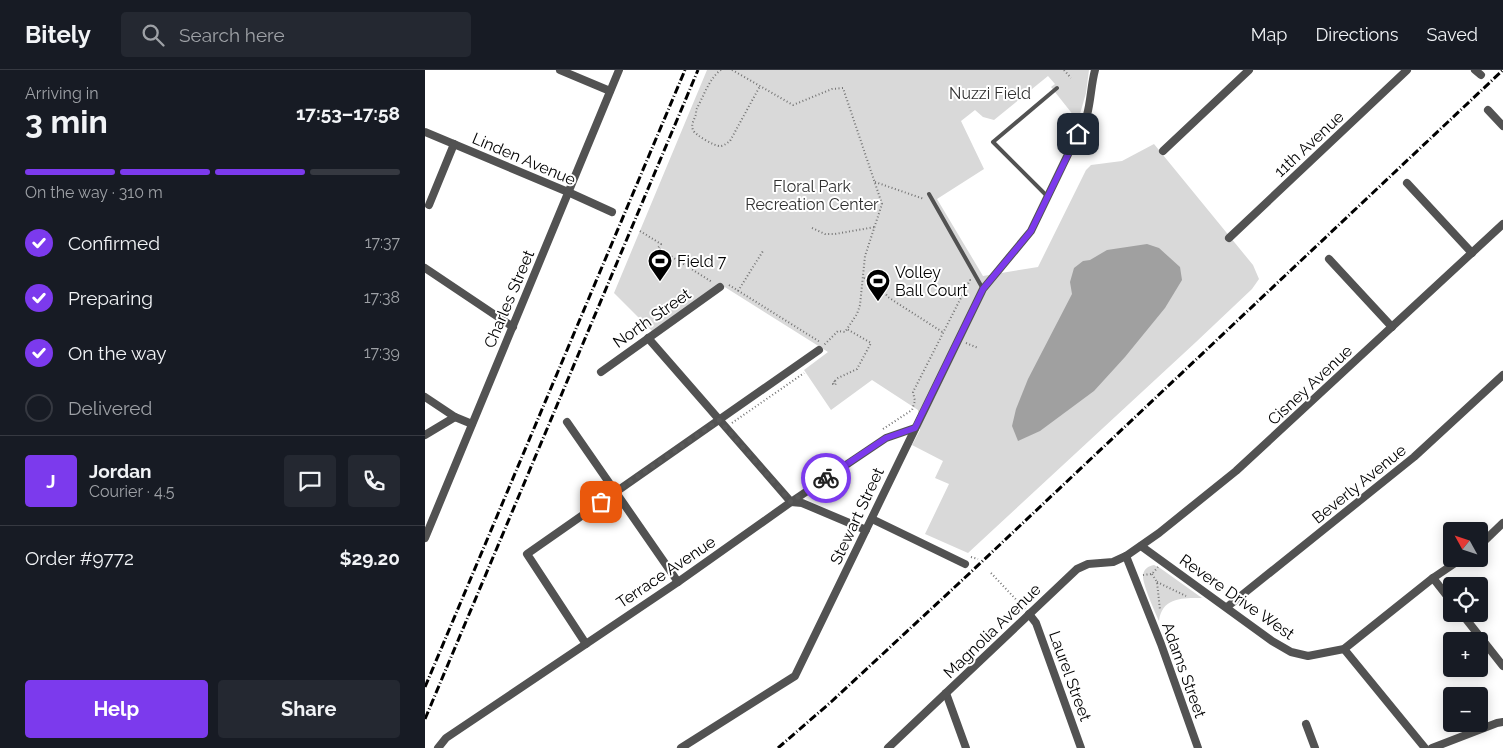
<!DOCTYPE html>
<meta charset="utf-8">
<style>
body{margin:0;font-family:Raleway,sans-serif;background:#242831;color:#f1f3f6;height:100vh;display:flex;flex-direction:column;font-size:19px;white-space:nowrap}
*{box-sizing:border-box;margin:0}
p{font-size:16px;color:#9ea1a6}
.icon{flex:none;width:28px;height:28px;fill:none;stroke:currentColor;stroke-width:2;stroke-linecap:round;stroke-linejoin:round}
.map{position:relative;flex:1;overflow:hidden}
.drawer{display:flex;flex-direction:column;background:#171b24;width:425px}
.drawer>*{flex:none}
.needle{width:32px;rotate:310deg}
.fabs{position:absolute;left:1018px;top:452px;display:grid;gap:10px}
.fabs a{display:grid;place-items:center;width:45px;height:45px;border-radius:5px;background:#171b24;box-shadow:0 2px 12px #0003;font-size:25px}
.pin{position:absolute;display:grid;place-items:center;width:42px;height:42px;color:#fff;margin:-21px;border-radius:10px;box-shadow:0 2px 8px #0006}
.courier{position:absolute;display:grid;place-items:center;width:50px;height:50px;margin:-25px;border:4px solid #7c3aed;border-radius:50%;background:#fff;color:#222;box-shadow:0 1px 6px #0007}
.overview em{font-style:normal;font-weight:700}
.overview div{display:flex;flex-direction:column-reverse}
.overview{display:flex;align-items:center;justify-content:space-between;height:85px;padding:0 25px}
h1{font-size:32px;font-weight:700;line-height:38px}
.bar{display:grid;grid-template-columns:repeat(4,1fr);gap:8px 5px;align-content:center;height:60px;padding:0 25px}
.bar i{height:6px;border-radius:4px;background:#363941}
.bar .selected{background:#7c3aed}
.bar p{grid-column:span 4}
.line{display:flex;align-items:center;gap:12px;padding:0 25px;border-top:1px solid #363941}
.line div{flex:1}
.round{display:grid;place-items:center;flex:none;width:52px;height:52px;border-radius:5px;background:#242831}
ol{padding:0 25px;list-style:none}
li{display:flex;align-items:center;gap:15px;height:55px}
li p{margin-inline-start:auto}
li .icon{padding:5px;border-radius:50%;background:#7c3aed;color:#fff;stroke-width:4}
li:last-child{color:#9ea1a6}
li i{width:28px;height:28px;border:2px solid #363941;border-radius:50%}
.primary-button{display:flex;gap:10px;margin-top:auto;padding:10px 25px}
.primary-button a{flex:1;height:58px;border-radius:5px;background:#7c3aed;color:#fff;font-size:20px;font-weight:700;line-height:58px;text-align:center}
.primary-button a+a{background:#242831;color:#f1f3f6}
header{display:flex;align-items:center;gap:30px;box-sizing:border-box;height:70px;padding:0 25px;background:#171b24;border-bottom:1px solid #363941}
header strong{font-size:24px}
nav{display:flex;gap:28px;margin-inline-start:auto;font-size:18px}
.search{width:350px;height:45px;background:#242831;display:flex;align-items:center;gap:12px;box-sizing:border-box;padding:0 18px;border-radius:5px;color:#9ea1a6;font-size:19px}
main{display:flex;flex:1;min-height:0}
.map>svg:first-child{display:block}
</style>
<header>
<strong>Bitely</strong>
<div class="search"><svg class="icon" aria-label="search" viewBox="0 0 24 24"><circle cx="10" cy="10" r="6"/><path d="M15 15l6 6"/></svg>Search here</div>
<nav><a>Map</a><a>Directions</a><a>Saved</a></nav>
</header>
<main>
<section class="drawer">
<div class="overview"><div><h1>3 min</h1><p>Arriving in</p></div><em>17:53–17:58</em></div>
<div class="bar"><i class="selected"></i><i class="selected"></i><i class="selected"></i><i></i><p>On the way · 310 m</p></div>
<ol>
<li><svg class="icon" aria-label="check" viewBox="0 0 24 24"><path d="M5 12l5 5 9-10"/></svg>Confirmed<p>17:37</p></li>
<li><svg class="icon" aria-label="check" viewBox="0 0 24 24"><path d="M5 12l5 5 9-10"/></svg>Preparing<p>17:38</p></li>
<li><svg class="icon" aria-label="check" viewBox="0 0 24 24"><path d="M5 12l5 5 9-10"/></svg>On the way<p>17:39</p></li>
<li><i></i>Delivered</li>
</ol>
<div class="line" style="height:90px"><b class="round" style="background:#7c3aed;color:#fff">J</b><div><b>Jordan</b><p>Courier · 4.5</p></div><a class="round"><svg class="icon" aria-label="chat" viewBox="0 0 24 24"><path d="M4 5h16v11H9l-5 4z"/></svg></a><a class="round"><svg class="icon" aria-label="phone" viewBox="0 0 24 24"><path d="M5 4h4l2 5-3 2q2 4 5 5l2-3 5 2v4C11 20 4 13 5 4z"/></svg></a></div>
<div class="line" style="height:65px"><div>Order #9772</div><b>$29.20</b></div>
<div class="primary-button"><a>Help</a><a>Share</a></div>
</section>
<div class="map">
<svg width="1078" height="678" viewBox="0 0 1078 678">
<rect width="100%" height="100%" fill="#fff"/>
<g fill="#d9d9d9">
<polygon points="282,0 664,0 661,23 653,51 626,17 630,14 623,6 569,50 558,47 550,40 536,51 559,99 512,129 558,206 613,197 661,100 666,95 697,91 729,74 828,195 834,209 827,219 771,272 543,483 500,464 524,414 510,408 518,391 487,375 495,360 493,340 447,310 406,340 379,300 403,282 295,214 227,261 189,223"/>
<path d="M729,495l6,3 42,30c-19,0 -40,-1 -43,23 -4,-9 -17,-38 -16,-46 1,-6 5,-9 11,-10z"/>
</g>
<polygon fill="#a0a0a0" points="722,174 734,178 755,197 757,210 740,238 700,287 669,321 615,361 593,371 587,356 591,339 603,309 647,224 645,212 649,198 658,191 665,190 682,180"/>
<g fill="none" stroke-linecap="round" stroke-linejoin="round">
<g stroke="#747474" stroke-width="2" stroke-dasharray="1 2.5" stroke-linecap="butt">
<path d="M296,0c-12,8 -18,28 -25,40 1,8 -6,12 -3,20 2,5 21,16 27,16 4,0 7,-3 10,-5l30,-55"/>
<polyline points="307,0 368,35 407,19 418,18 457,134 440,186 435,235 432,244 420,262 413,261 399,275"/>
<polyline points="639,0 646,8"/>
<polyline points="450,112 499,129"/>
<polyline points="387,158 400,164 410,164 450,157"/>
<polyline points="215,161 236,174 233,178 287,212"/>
<polyline points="439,208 457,219 463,227 472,233 519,263"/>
<polyline points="304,215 395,272"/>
<polyline points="313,221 338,181"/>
<polyline points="541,273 553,278"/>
<polygon points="409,311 411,313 410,315 408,314"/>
<polyline points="410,311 413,308 432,299 446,273 422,259"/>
<polyline points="307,353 379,303"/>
<polyline points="458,359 487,340 490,331 488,322 545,210 544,209"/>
<polyline points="546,487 553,489"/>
<polyline points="566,503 600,539"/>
<polyline points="727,504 732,512 735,540"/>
<polyline points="718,505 727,504 733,497"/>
<polyline points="732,512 761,526"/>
</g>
<g stroke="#525252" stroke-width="4">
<polyline points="504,124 558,219"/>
<polyline points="623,127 568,72 632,18"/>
</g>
<g stroke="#525252" stroke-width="8">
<polyline points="135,0 185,21"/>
<polyline points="1050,0 1056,5"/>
<polyline points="1063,40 1078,56"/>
<polyline points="0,62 143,122 187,142"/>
<polyline points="738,81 824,0"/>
<polyline points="982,113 1047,183"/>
<polyline points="4,135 29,74"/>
<polyline points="804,168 982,0"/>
<polyline points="904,189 967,257"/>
<polyline points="0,198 88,257"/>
<polyline points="223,268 366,432 377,433 441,460"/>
<polyline points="176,302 295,217"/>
<polyline points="0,327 30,347"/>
<polyline points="142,352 253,512"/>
<polyline points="0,365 30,347 47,354"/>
<polyline points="447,449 540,494"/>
<polyline points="0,468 194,0"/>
<polyline points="716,476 847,571 866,582 883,586 919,579 1008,508 1036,489"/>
<polyline points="1054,476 1078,453"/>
<polyline points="701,486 736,574 773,678"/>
<polyline points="1008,508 1026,531"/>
<polyline points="802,537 989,387 1078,305"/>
<polyline points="604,544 611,553 656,678"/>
<polyline points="1037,544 1078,596"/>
<polyline points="161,574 102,484 394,280"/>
<polyline points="919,579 1000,678"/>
<polyline points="521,623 541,678"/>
<polyline points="881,654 890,678"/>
<polyline points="13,678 21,668 253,512 366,432 461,368 490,358"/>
<path d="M256,678l114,-72 188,-387 48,-58 56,-116c4,-15 4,-30 8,-45"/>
<polyline points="463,678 652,499 663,494 688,492 701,486 734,463 811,401 1078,154"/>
<polyline points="1007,678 1072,653 1078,652"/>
</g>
<g stroke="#000" stroke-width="3" stroke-dasharray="8 2.5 1 2.5" stroke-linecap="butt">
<polyline points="0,617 260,0"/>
<polyline points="0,649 273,0"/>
<polyline points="353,678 406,632 547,501 1078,0"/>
</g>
</g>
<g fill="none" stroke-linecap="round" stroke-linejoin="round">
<polyline stroke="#595959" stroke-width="5" stroke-dasharray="0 9" points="176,432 294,350 366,432 401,408"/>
<polyline stroke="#7c3aed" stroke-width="6" points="401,408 461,368 490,358 558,219 606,161 653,64"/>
</g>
<defs>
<symbol id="stadium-pin" viewBox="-11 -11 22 30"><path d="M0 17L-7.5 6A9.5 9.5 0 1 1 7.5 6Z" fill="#000" stroke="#fff"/><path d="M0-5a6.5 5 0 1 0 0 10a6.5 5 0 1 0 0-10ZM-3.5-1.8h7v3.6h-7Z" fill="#fff"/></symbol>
</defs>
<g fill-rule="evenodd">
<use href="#stadium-pin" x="221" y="177" width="28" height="38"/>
<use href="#stadium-pin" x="439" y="197" width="28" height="38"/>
</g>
<g text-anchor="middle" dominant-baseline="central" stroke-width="4" stroke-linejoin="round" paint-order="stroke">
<g font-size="16" fill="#303030" stroke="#fff">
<text x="565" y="23">Nuzzi Field</text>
<text x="387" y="116">Floral Park<tspan x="387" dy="18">Recreation Center</tspan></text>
</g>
<g font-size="16" fill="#000" stroke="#fff">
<text transform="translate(884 74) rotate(-43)">11th Avenue</text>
<text transform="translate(99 89) rotate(23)">Linden Avenue</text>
<text transform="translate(84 229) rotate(-67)">Charles Street</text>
<text transform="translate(227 248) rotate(-35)">North Street</text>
<text transform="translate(885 315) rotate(-43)">Cisney Avenue</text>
<text transform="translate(934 414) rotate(-39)">Beverly Avenue</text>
<text transform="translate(432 446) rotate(-65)">Stewart Street</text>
<text transform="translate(241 502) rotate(-34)">Terrace Avenue</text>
<text transform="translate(812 527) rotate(35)">Revere Drive West</text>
<text transform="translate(567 561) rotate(-44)">Magnolia Avenue</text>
<text transform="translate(759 600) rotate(70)">Adams Street</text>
<text transform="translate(645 606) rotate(70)">Laurel Street</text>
</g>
<g font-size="16" fill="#000" stroke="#fff" text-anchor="start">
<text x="252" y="191">Field 7</text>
<text x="470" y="202">Volley<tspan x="470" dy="18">Ball Court</tspan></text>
</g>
</g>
</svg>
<div class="fabs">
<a><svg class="needle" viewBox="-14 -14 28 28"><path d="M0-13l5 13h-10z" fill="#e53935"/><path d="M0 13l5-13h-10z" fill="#9ea1a6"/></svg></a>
<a><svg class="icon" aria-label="locate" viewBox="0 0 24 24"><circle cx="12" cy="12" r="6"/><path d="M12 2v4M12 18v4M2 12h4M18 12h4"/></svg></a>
<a>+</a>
<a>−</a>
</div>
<div class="pin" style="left:176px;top:432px;background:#ea580c"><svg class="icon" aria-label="bag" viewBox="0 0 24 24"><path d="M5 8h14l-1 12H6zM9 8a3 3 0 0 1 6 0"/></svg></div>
<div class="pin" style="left:653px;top:64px;background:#1f2937"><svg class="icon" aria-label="home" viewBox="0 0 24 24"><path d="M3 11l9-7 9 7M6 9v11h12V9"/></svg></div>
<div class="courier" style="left:401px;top:408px"><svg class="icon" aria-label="bike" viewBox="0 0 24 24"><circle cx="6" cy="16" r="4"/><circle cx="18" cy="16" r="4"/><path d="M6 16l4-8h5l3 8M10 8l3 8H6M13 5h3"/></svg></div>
</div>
</main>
